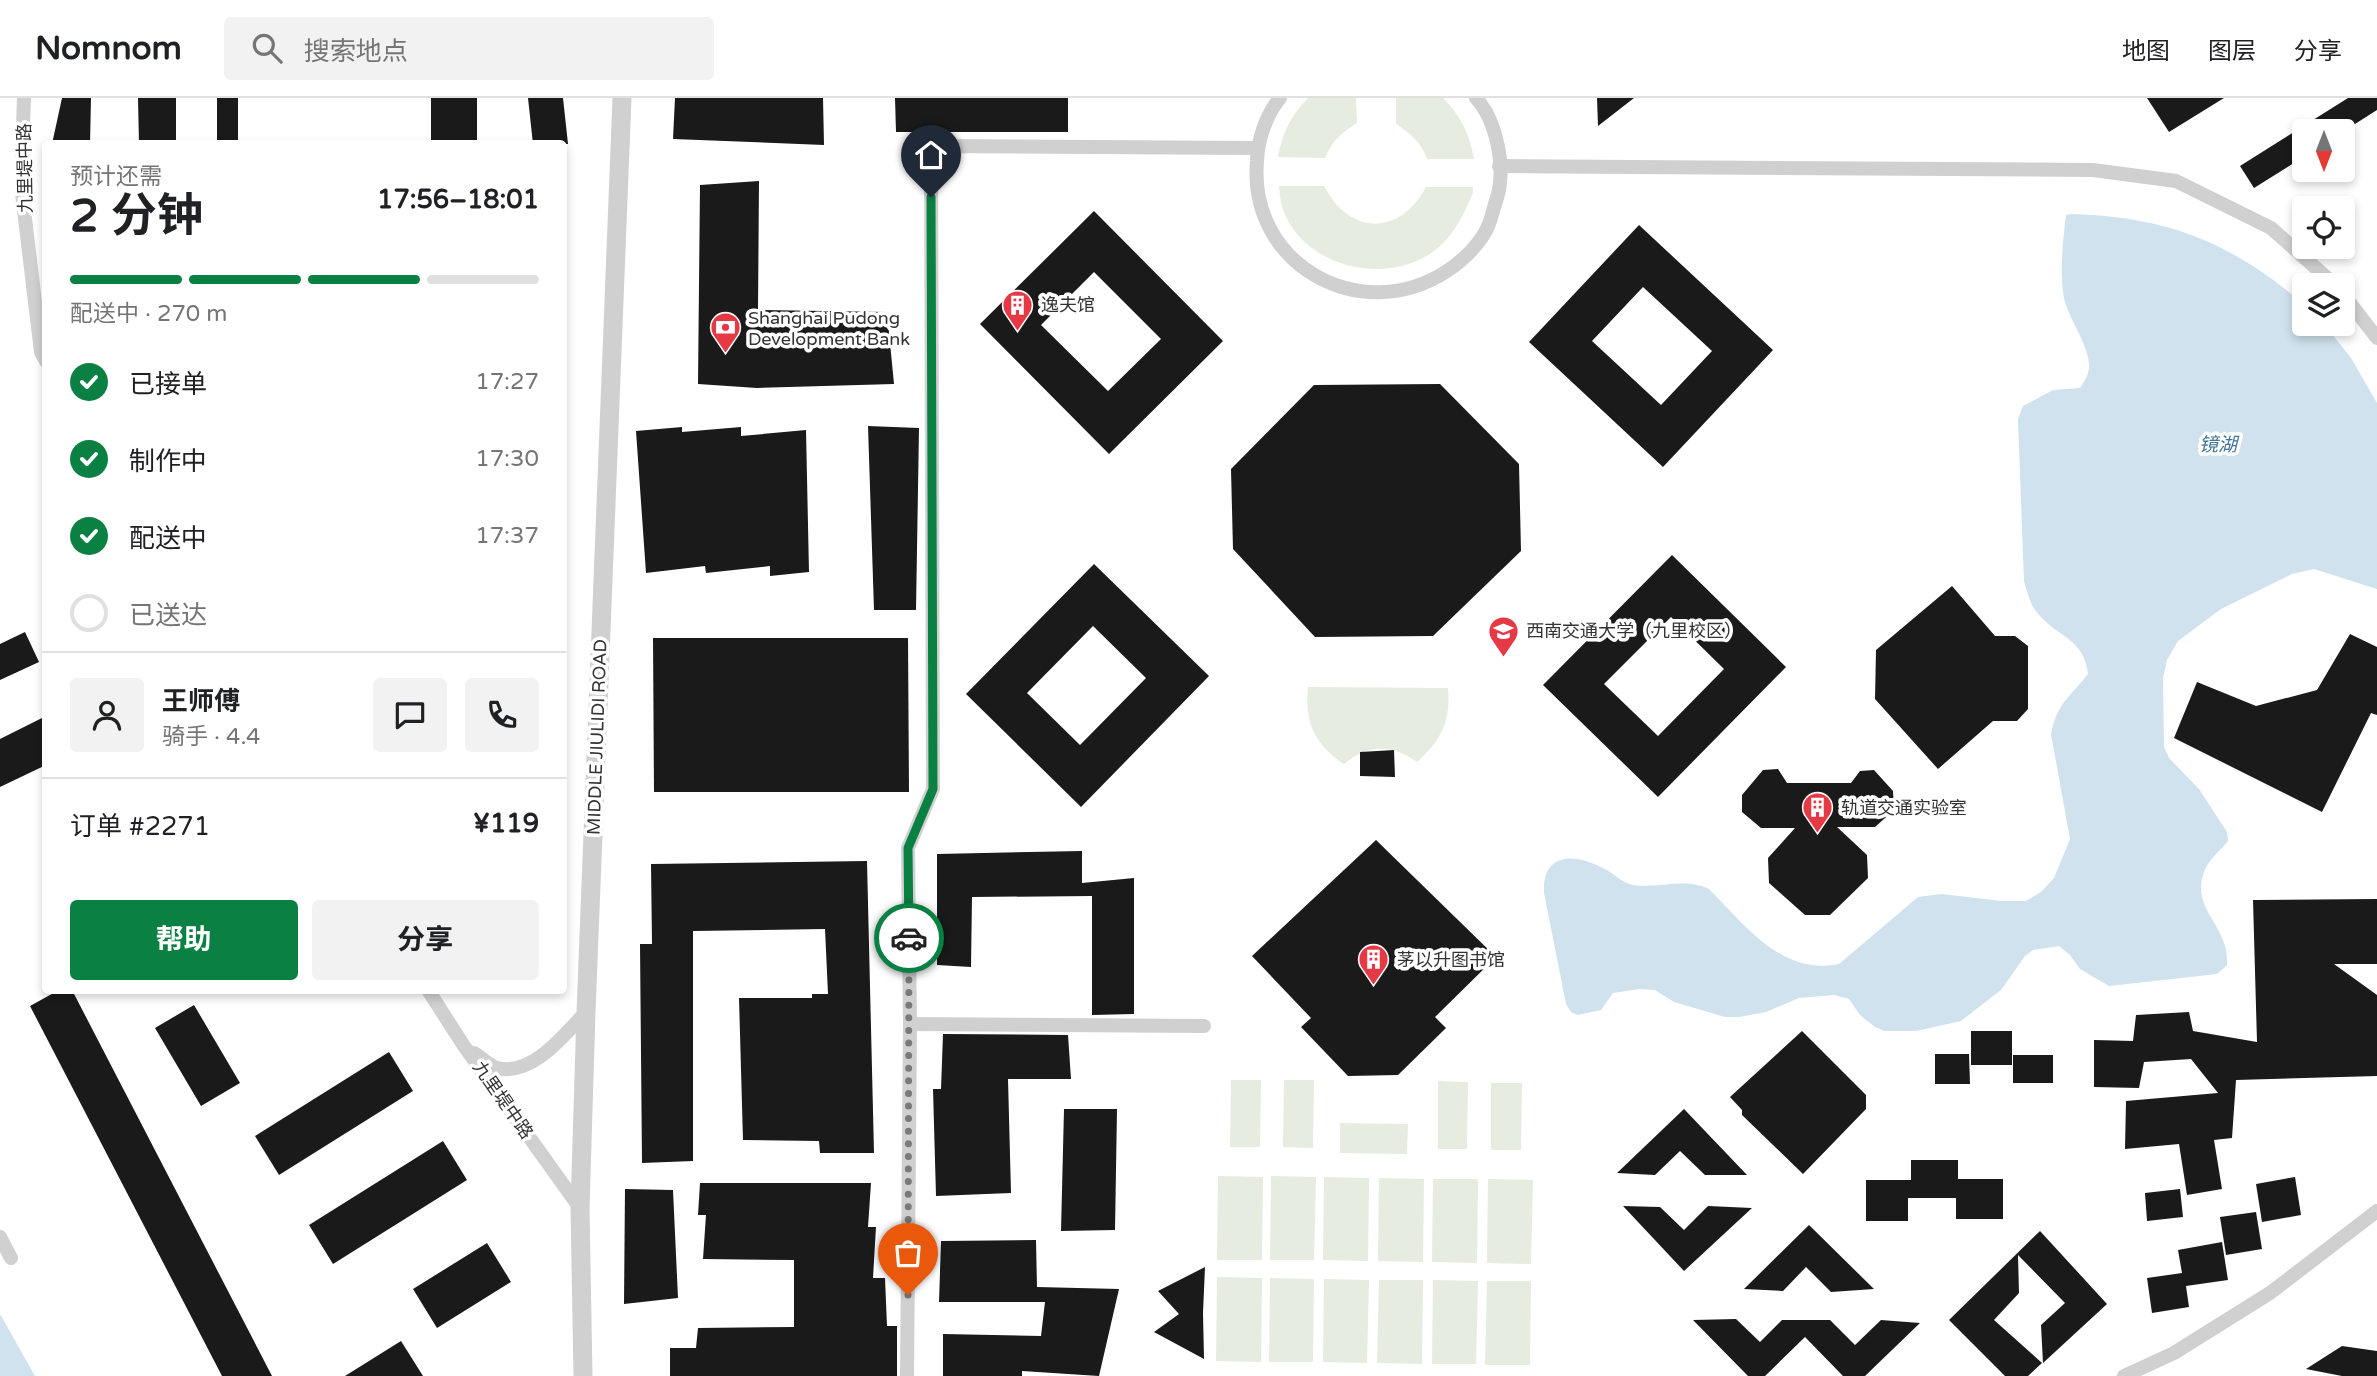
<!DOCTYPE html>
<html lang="zh">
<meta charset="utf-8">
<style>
body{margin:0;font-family:"Varela Round","Noto Sans SC",sans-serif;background:#f2f2f2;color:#202124;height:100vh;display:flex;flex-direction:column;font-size:26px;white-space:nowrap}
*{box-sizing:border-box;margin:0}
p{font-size:23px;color:#757577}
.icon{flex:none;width:38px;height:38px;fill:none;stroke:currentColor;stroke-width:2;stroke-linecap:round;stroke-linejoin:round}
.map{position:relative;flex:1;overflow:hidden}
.details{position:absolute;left:42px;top:42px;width:525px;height:854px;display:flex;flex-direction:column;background:#fff;border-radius:7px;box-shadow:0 4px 10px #0003}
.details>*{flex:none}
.needle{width:46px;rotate:180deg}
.controls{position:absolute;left:2292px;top:21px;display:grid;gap:14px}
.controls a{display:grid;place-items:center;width:63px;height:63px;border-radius:7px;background:#fff;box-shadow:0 4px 10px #0003;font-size:35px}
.pin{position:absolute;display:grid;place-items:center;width:60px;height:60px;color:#fff;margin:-72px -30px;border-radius:50% 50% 50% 0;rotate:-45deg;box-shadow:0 0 7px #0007}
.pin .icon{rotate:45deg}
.courier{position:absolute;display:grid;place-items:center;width:70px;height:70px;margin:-35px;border:5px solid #0b8043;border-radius:50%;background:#fff;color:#222;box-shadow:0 2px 9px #0007}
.head em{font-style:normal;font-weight:700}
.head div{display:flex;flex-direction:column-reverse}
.head{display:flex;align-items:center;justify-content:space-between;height:119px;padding:0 28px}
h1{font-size:46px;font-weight:700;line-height:52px}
.bar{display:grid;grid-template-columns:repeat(4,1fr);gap:10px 7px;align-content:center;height:84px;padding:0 28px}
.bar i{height:9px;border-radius:5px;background:#e0e0e0}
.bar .current{background:#0b8043}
.bar p{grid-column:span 4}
.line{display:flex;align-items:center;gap:18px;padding:0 28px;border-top:2px solid #e0e0e0}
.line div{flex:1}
.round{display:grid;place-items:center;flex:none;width:74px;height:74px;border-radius:7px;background:#f2f2f2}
ol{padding:0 28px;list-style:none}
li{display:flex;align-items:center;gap:21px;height:77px}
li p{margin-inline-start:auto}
li .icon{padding:7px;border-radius:50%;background:#0b8043;color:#fff;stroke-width:4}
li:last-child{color:#757577}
li i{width:38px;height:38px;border:4px solid #e0e0e0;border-radius:50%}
.button{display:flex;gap:14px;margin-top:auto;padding:14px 28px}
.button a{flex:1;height:80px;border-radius:7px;background:#0b8043;color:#fff;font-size:28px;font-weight:700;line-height:80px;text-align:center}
.button a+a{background:#f2f2f2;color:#202124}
header{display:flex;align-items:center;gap:42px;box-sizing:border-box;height:98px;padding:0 35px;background:#fff;border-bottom:2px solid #e0e0e0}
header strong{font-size:33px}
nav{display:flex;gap:38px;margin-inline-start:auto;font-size:24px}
.search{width:490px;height:63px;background:#f2f2f2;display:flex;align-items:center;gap:18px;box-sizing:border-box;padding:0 24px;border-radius:7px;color:#757577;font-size:26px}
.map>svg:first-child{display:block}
</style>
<header>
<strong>Nomnom</strong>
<div class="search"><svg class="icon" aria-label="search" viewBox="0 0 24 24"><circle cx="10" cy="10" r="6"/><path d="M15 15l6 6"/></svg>搜索地点</div>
<nav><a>地图</a><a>图层</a><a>分享</a></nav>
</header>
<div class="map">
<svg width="2377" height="1278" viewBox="0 0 2377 1278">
<rect width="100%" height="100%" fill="#fff"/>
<g fill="#e6ecdf">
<path d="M1308,0h48l1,25c-16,10 -25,18 -32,35l-47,-1c4,-23 13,-42 30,-59z"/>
<path d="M1396,0h47c18,18 27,37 31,61h-47c-6,-17 -16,-25 -31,-35z"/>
<path d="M1279,88h45c26,50 76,50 102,1h47v6c-9,20 -17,39 -34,54 -47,41 -136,23 -157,-40 -2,-6 -2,-14 -3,-21z"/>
<path d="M1308,589l140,1c3,34 -7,52 -31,74 -25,-18 -49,-18 -73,2 -29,-19 -40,-42 -36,-77z"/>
<polygon points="1231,982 1261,982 1260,1049 1230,1049"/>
<polygon points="1284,982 1314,982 1313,1050 1283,1049"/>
<polygon points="1438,983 1468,984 1467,1051 1438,1051"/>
<polygon points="1491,985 1522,985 1521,1052 1491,1052"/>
<polygon points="1340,1025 1408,1026 1407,1056 1340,1055"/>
<polygon points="1218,1078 1263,1079 1262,1162 1217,1162"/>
<polygon points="1271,1078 1316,1079 1314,1162 1270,1162"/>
<polygon points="1324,1079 1369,1080 1368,1163 1323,1162"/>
<polygon points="1379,1080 1424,1081 1423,1164 1378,1163"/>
<polygon points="1433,1081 1478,1081 1477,1165 1432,1164"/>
<polygon points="1488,1081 1533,1082 1531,1166 1487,1165"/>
<polygon points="1217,1179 1262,1180 1261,1264 1216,1263"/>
<polygon points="1270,1180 1314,1181 1313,1264 1269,1264"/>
<polygon points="1324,1181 1369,1182 1367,1265 1323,1264"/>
<polygon points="1379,1182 1423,1182 1422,1266 1377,1265"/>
<polygon points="1433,1182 1478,1183 1476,1266 1432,1266"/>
<polygon points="1487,1183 1531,1183 1530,1267 1485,1267"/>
</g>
<g fill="#cfe2ee">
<path d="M2071,116c98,3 159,28 234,91v19h19l27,34 26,45v186l-63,-20 -22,5 -71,35 -43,32 -11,19 -4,18 1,69 5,11 30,31 28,43 1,9c-8,10 -20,19 -24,31 -14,38 26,54 23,93l-10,9 -108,12 -29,-17 -10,-14 -11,-9 -26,4 -8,6 -24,34 -40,31 -45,10h-31l-10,-4 -15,-12 -11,-16 -15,-4 -35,3 -33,14 -27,5h-14l-51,-15 -19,-12 -15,-1 -27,4 -12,17 -23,5 -7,-3 -5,-8 -22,-111c-2,-42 32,-40 61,-24 9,5 18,14 28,16 26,4 51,-8 76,4 36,36 73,87 130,75l79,-67 23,-3 61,7h24l15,-9 13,-14 16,-39 -19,-105c6,-31 19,-37 37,-60 -4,-35 -28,-36 -48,-58 -10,-10 -12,-22 -16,-35l-6,-162 5,-13 30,-16 27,-2c3,-5 7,-10 8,-15 7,-23 -23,-56 -25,-81 -3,-25 0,-52 3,-77z"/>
<polygon points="0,1216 35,1278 0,1278"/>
</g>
<g fill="#1a1a1a" fill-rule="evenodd">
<polygon points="62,0 91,0 90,46 52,46"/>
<polygon points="138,0 176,0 176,46 139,46"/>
<rect x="217" y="0" width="21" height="46"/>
<rect x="431" y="0" width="46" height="46"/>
<polygon points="528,0 563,0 568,46 533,46"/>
<polygon points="675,0 823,0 824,47 673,41"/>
<polygon points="895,0 1068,0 1068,34 896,34"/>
<polygon points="1597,0 1634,0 1598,28"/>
<polygon points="2147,0 2224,0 2169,34"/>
<polygon points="2348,0 2377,0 2377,12 2344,33 2305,33 2305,58 2254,90 2240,68"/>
<polygon points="759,83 758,212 887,214 894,286 757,290 698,286 700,87"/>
<path d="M1094,113l129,130 -114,113 -129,-130zM1094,174l67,67 -53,52 -67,-66z"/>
<path d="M1639,127l134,125 -110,117 -134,-125zM1643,189l69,64 -51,54 -69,-64z"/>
<polygon points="1440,286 1519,366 1521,453 1433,538 1315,539 1233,451 1231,371 1314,287"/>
<polygon points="868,328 919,330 916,512 874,512"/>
<polygon points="682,329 682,334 741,329 741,338 806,332 809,474 770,478 770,468 706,475 705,468 646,475 636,333"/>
<path d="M1672,457l114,112 -128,130 -115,-112zM1671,519l53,52 -66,67 -54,-52z"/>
<path d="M1094,466l115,112 -128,131 -115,-113zM1093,528l53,52 -66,67 -53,-52z"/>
<polygon points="1952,488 1995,538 2015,538 2028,548 2028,611 2017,623 1993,623 1938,671 1875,601 1876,552"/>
<polygon points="25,534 39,564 0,582 0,546"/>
<polygon points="2350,536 2377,549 2377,617 2371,615 2322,714 2174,640 2197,584 2256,608 2317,592"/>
<polygon points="653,540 908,540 909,694 654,694"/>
<polygon points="46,618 46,667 0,689 0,641"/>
<polygon points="1394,652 1395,679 1360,678 1360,654"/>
<polygon points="1778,671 1787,685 1851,685 1860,673 1874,672 1893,693 1894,712 1875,729 1837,729 1867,757 1868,780 1830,817 1805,817 1769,785 1768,760 1795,730 1761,730 1742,714 1742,697 1763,672"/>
<polygon points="1376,742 1496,859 1435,919 1446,930 1398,977 1348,978 1301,929 1311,920 1252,858"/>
<polygon points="1082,753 1082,785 1134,780 1134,916 1092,917 1092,798 972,799 971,869 937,867 937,756"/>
<polygon points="867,763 874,1055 820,1055 819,1043 743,1042 739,900 812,900 812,896 828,896 825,831 693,833 693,1063 642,1065 640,846 652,846 651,766"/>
<polygon points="2377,801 2377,866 2334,866 2377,897 2377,978 2236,982 2232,1040 2214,1042 2222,1091 2187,1097 2179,1046 2125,1051 2126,1003 2218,995 2191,961 2144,964 2139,990 2094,989 2094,942 2133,943 2136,917 2189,914 2193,933 2257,944 2253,802"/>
<polygon points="59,892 72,892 272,1278 222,1278 30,908"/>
<polygon points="194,907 240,985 201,1008 155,930"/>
<polygon points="1802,933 1866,997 1866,1011 1803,1076 1742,1017 1742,1012 1730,999"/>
<rect x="1971" y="933" width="41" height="34"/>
<polygon points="943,936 1068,937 1071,981 1008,981 1011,1095 936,1098 933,991 941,991"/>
<polygon points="389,954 413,993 279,1077 255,1038"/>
<polygon points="1935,956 1969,956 1970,986 1935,986"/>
<rect x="2013" y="957" width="40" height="28"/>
<polygon points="1064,1011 1117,1011 1115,1132 1061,1133"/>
<polygon points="1684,1011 1747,1077 1705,1077 1680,1053 1655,1077 1617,1075"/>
<polygon points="443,1043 467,1082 333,1166 309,1127"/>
<polygon points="1911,1062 1958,1062 1958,1081 2003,1081 2003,1121 1956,1121 1956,1100 1908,1100 1908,1123 1866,1123 1866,1082 1911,1082"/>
<polygon points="2295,1079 2301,1117 2262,1124 2256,1086"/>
<polygon points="700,1085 871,1085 868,1129 876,1129 873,1180 885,1180 887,1228 897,1228 897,1278 670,1278 670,1250 696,1250 698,1230 794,1229 794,1162 703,1161 706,1117 698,1117"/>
<polygon points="625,1091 673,1092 678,1200 624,1206"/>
<polygon points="2180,1091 2183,1119 2147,1123 2145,1095"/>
<polygon points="1623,1108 1660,1109 1684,1132 1708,1108 1752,1110 1684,1173"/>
<polygon points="2256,1114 2262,1151 2226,1157 2220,1119"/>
<polygon points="1809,1127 1874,1191 1831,1194 1806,1169 1783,1193 1744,1191"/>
<polygon points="2040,1133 2107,1206 2043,1265 2041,1227 2065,1205 2018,1157 2019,1195 1994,1222 2042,1265 2028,1278 2005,1278 1949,1222"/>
<polygon points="1036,1142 1037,1189 1119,1191 1099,1278 1022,1273 1022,1278 943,1278 943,1236 1041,1238 1045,1204 939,1204 941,1143"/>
<polygon points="2222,1144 2228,1182 2186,1188 2189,1209 2152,1215 2147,1180 2182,1175 2178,1152"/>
<polygon points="487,1145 511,1184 437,1230 413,1191"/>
<polygon points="1205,1169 1203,1215 1204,1261 1154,1234 1179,1216 1158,1193"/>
<polygon points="1736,1221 1760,1244 1782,1222 1830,1222 1855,1247 1881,1222 1920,1225 1865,1278 1843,1278 1805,1239 1765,1278 1748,1278 1693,1222"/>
<polygon points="401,1243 423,1278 345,1278"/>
<polygon points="2342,1248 2377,1253 2377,1278 2342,1278 2306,1271"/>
</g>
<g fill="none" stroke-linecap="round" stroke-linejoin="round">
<g stroke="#d0d0d0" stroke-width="14">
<polyline points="24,0 21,87 41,254 46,263"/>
<path d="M1280,0c-14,17 -22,41 -23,63 -9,105 105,166 190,110 17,-11 35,-29 42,-47 3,-8 5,-18 8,-26 9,-30 0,-77 -21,-100"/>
<polyline points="1499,68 2093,72 2176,83 2271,130 2335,187"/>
<polyline points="2343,196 2377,240"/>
<polyline points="428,892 464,948 580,1110"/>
<polyline points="910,926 1204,928"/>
<path d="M474,955c7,4 16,13 23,15 35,9 68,-34 89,-56"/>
<polyline points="0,1139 11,1160"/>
<polyline points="907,1278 910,926 908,750 933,691 931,48 1258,50"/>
<polyline points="2124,1278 2174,1255 2270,1195 2377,1113"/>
</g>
<polyline stroke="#d0d0d0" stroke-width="19" points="583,1278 580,1110 586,914 622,0"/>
</g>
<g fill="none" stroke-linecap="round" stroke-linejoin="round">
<polyline stroke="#7a7a7a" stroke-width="7" stroke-dasharray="0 12.6" points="908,1197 909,840"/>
<polyline stroke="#0b8043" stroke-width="9" points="909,840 908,750 933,691 931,99"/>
</g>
<defs>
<symbol id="building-pin" viewBox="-11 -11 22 30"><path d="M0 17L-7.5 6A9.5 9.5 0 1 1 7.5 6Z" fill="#e63946" stroke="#fff"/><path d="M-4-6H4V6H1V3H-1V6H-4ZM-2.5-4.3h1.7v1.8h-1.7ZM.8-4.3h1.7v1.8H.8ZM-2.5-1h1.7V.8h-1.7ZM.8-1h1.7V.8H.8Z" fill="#fff"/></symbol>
<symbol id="bank-pin" viewBox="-11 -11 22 30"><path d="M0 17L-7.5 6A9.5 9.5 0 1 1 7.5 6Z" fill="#e63946" stroke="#fff"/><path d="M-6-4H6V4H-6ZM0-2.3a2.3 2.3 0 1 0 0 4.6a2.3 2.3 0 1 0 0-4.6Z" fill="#fff"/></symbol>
<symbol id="university-pin" viewBox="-11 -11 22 30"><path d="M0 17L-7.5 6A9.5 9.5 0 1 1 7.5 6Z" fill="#e63946" stroke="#fff"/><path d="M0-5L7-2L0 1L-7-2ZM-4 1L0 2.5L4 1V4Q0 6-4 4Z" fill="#fff"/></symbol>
</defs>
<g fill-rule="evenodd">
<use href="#building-pin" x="1000" y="190" width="35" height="47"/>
<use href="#bank-pin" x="708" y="212" width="35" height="47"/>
<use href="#university-pin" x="1486" y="516" width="35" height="47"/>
<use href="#building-pin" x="1800" y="692" width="35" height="47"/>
<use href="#building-pin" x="1356" y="844" width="35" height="47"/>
</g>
<g text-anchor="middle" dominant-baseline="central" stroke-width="7" stroke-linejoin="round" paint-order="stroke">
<g font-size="18" fill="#333" stroke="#fff">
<text transform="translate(25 70) rotate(-91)">九里堤中路</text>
<text transform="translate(597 639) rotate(-88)">MIDDLE JIULIDI ROAD</text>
<text transform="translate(503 1002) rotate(55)">九里堤中路</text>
</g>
<g font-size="18" fill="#333" stroke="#fff" text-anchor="start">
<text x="1041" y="207">逸夫馆</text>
<text x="748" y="220">Shanghai Pudong<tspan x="748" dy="21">Development Bank</tspan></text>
<text x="1526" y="533">西南交通大学（九里校区）</text>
<text x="1841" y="710">轨道交通实验室</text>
<text x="1397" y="862">茅以升图书馆</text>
</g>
<g font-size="19" font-style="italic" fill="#3f7597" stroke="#fff">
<text x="2218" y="347">镜湖</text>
</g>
</g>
</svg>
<div class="controls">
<a><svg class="needle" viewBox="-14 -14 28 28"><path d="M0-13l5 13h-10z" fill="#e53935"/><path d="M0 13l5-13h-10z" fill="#757577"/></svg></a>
<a><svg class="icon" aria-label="locate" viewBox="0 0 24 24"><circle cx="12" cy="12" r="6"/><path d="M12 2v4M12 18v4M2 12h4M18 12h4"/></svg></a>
<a><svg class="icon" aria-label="layers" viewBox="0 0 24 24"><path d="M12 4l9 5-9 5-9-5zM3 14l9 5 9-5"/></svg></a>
</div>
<div class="pin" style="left:908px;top:1197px;background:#ea580c"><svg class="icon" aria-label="bag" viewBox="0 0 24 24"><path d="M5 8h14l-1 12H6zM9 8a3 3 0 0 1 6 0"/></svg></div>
<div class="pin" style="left:931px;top:99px;background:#1f2937"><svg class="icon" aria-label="home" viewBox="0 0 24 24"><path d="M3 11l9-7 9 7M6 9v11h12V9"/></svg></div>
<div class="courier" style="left:909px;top:840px"><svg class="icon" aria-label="car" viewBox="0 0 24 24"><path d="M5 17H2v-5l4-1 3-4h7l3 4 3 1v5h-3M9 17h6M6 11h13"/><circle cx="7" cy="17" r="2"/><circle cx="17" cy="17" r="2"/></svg></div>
<section class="details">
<div class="head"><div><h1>2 分钟</h1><p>预计还需</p></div><em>17:56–18:01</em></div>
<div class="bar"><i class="current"></i><i class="current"></i><i class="current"></i><i></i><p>配送中 · 270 m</p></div>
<ol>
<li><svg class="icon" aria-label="check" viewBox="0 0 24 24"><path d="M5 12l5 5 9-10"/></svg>已接单<p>17:27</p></li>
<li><svg class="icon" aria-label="check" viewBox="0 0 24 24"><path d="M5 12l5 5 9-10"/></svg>制作中<p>17:30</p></li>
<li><svg class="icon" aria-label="check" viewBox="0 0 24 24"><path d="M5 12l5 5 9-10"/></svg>配送中<p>17:37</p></li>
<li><i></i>已送达</li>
</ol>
<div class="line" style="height:126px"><a class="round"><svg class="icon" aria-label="person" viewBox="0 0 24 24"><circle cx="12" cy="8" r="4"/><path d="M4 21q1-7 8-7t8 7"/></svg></a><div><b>王师傅</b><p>骑手 · 4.4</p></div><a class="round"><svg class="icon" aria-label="chat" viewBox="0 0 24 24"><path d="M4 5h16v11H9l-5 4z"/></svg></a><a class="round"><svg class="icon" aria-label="phone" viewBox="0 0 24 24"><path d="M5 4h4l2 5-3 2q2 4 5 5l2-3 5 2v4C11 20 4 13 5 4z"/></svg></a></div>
<div class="line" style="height:91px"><div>订单 #2271</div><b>¥119</b></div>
<div class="button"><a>帮助</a><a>分享</a></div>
</section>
</div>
